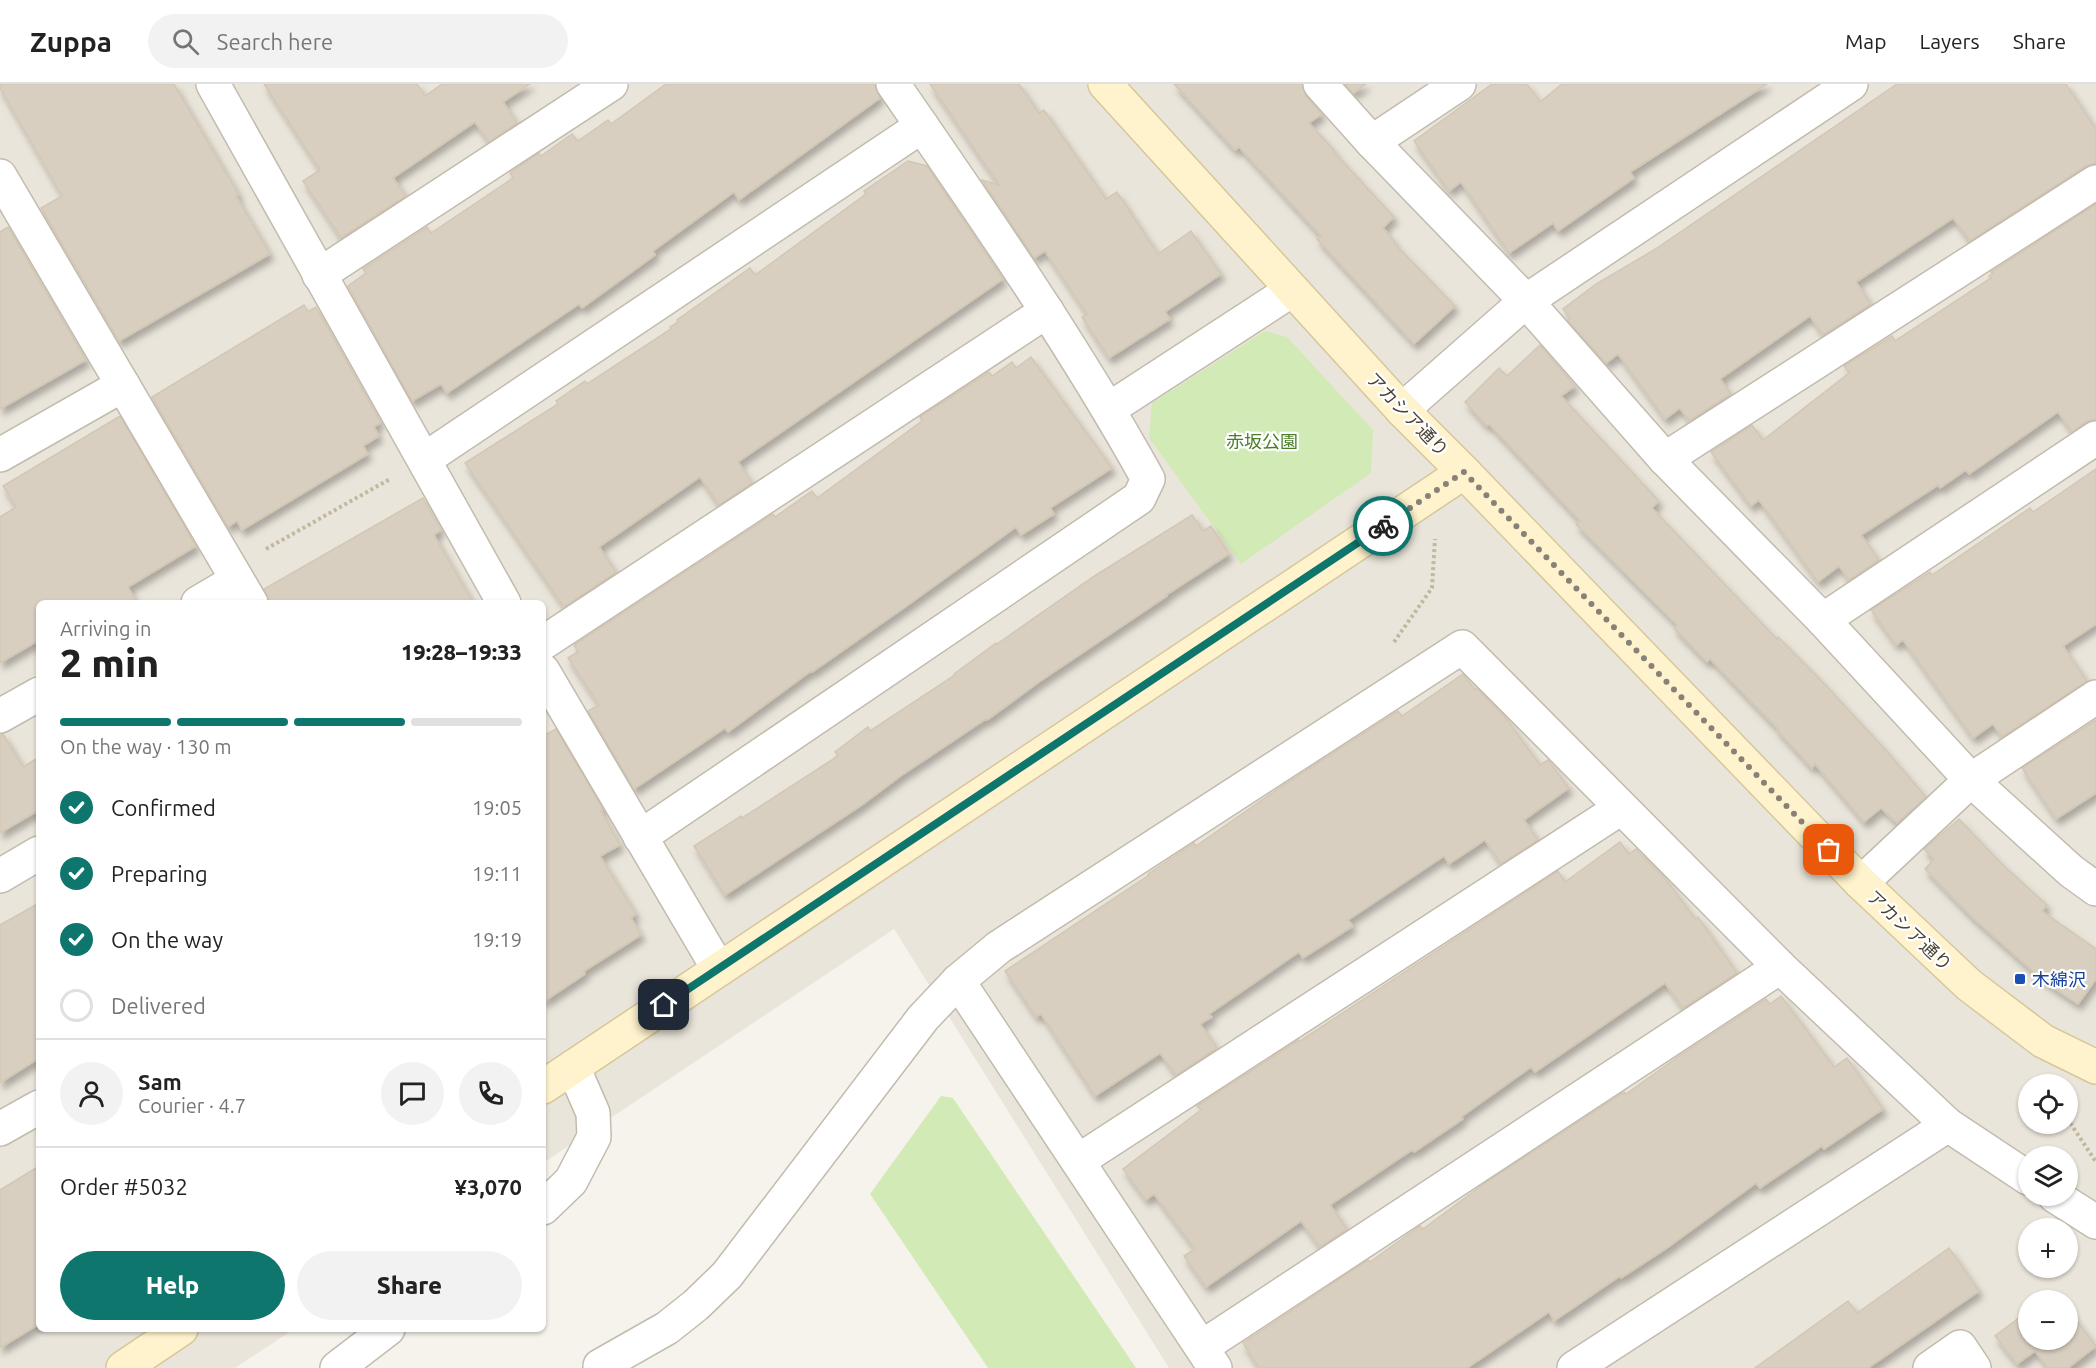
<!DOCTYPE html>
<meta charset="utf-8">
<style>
body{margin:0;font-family:Ubuntu,"Noto Sans JP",sans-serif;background:#f2f2f2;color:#222;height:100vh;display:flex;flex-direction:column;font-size:22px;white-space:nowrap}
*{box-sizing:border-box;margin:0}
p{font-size:20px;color:#767676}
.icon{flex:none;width:33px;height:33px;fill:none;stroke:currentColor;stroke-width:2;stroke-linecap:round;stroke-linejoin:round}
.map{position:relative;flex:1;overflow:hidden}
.drawer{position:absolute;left:36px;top:516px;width:510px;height:732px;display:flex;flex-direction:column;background:#fff;border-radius:9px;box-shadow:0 2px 4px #0004}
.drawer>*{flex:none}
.tools{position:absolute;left:2018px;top:990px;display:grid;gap:12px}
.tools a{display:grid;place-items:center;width:60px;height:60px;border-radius:50%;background:#fff;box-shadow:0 2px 4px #0004;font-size:30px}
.pin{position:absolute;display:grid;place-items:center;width:51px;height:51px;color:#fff;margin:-26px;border-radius:12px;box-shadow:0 3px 9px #0006}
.courier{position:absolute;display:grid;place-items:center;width:60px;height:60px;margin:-30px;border:4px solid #0f766e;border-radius:50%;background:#fff;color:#222;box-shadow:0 2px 8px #0007}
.summary em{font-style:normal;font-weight:800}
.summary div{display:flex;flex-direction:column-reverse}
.summary{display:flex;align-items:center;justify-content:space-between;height:102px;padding:0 24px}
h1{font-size:39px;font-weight:800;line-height:45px}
.bar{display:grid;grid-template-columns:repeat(4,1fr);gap:9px 6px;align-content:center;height:72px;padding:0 24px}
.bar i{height:8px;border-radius:4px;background:#e0e0e0}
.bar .on{background:#0f766e}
.bar p{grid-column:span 4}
.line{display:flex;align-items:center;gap:15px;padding:0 24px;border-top:2px solid #e0e0e0}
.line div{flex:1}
.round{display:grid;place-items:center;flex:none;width:63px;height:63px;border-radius:32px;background:#f2f2f2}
ol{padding:0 24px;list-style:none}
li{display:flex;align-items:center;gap:18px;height:66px}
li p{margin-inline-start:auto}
li .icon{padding:6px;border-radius:50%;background:#0f766e;color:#fff;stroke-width:4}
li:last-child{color:#767676}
li i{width:33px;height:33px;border:3px solid #e0e0e0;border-radius:50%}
.primary-button{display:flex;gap:12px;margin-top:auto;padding:12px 24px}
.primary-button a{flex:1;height:69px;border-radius:36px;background:#0f766e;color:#fff;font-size:24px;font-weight:800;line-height:69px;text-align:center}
.primary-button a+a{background:#f2f2f2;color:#222}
header{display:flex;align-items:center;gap:36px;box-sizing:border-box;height:84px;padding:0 30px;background:#fff;border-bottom:2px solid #e0e0e0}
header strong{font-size:28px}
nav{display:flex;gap:33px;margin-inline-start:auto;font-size:21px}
.search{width:420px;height:54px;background:#f2f2f2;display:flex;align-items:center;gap:15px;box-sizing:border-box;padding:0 21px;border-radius:33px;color:#767676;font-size:22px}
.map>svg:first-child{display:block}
</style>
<header>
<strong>Zuppa</strong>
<div class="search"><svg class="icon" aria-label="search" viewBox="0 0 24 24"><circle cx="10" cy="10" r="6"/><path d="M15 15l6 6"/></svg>Search here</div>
<nav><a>Map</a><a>Layers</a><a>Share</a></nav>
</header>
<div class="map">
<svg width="2096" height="1284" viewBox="0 0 2096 1284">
<defs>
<filter id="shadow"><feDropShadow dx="3.5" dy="6" stdDeviation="3" flood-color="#0004"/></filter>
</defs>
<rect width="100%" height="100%" fill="#f6f3ec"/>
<path fill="#eae5da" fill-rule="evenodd" d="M0,0h2096v1284h-927l-275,-439 -351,234v-560h-504v726h255l-59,39h-235zM2028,1000h39v40h-39zM2028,1072h39v40h-39zM2028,1144h39v40h-39zM2028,1216h39v40h-39z"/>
<g fill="#d2eab5">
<polygon points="1265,247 1287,253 1373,346 1371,389 1241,480 1149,354 1152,319"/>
<polygon points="941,1012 953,1014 1136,1284 988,1284 870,1110"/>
</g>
<g fill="#d8cfc1" stroke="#d3c7b4" stroke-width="1.5" filter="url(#shadow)">
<polygon points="0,0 174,0 239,111 236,112 270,170 119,257 41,124 62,112 0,4"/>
<polygon points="264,0 417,0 425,12 442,0 530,0 503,18 517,39 489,58 475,38 393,94 406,112 341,154 303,97 320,86"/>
<polygon points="666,0 875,0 880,14 739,116 734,108 653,167 655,171 582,224 579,220 447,309 441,300 412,317 348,202 366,189 363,185 427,143 431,149 513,94 510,89 539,69 541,72 572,50 578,57 608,36 611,40"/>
<polygon points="930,0 1019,0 1039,29 1044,26 1106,115 1117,108 1158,170 1191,147 1221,190 1165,228 1170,235 1109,274 1082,233 1087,230 1045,167 1034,174 982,96 999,101"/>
<polygon points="1174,0 1302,0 1306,12 1322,30 1309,39 1335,67 1334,68 1394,133 1383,144 1395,158 1394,159 1455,222 1414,260 1317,155 1321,152 1239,63 1235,66"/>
<polygon points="1345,0 1366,0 1353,9"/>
<polygon points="1492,0 1527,0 1540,18 1562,0 1767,0 1630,88 1634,94 1558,147 1553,139 1509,169 1461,98 1449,107 1414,57"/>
<polygon points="1897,0 2066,0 2096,45 2096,79 2086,82 1970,157 1953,134 1856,198 1871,220 1823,251 1810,232 1720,295 1731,310 1689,337 1680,324 1665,335 1618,270 1606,279 1567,236 1570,234 1563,225 1596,200 1654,166"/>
<polygon points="908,77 927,82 1003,195 738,378 752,399 719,421 700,393 599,463 616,488 564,523 465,379 558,320 556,317 585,297 587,300 671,245 670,243 678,238 677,236 750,184 755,191 866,110 864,107"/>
<polygon points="2096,120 2096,335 2086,338 2072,348 2058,328 1969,390 1966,386 1940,404 1938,401 1861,451 1879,476 1849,496 1839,482 1818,498 1759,416 1751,422 1711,368 1752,341 1763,356 1849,289 1844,282 1892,252 1895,257 1991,194 1989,192 1993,189 1991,188"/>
<polygon points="8,143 86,276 0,325 0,148"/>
<polygon points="304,221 308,228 316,223 380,337 380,339 374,343 379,352 363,362 368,370 242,446 237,437 228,443 152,313"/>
<polygon points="1540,261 1575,302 1561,312 1659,417 1652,424 1777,555 1778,553 1818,593 1885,665 1926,713 1897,739 1881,724 1864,738 1815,680 1812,684 1777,646 1778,645 1710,575 1707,578 1674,544 1677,541 1576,440 1580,437 1489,340 1487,342 1465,318 1499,284 1507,292"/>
<polygon points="1031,273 1112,384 1050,424 1054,430 1021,451 1016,443 908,521 812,588 811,587 728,648 725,644 634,705 588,627 599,621 568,574 578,568 574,561 773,430 775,433 812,407 817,414 922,337 920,333 989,288 992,292 1012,278 1016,284"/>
<polygon points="120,332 196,462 128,503 137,519 39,519 39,556 0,579 0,433 16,423 3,402"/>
<polygon points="2096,385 2096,540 2063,562 2087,597 2002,653 1993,640 1973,654 1903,556 1896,561 1871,526 1930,488 1932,491 2030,424 2033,428"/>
<polygon points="423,414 441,446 434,451 473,519 270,519 264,505"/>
<polygon points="1192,431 1203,447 1211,442 1229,470 1166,511 1167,512 1039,598 987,636 986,635 902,691 862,721 725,811 694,762 741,732 742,734 838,672 835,668 868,643 870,647 955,591 954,590 996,559 997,560 1093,493"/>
<polygon points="1463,590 1475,606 1477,604 1505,633 1540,681 1548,676 1569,704 1524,736 1538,756 1501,780 1485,756 1449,780 1444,772 1348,836 1353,842 1303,874 1299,868 1209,930 1212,933 1200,940 1217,964 1176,991 1160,969 1095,1012 1041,930 1036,933 1005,887 1149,791 1148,790 1179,769 1194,759 1196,762 1279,704 1398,627 1402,632"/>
<polygon points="2096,636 2096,709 2056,735 2022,684"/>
<polygon points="556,645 603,725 601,727 620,761 600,772 636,830 631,834 641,851 584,887 585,890 543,918 543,652"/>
<polygon points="3,650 23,683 39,673 39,726 0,749 0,651"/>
<polygon points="1959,735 2002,780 2047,821 2042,827 2096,865 2096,895 2078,920 2045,898 1973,834 1925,785 1934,775 1924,765"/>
<polygon points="1620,758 1629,770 1636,765 1665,794 1695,835 1698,833 1737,889 1683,924 1665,899 1535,988 1531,983 1461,1033 1463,1035 1414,1068 1412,1066 1330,1121 1347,1145 1320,1163 1301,1137 1206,1203 1184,1172 1195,1165 1154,1110 1146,1116 1123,1085 1201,1026 1197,1022 1299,956 1300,957 1558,787 1565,798"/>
<polygon points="39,819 39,974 0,999 0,841"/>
<polygon points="1781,912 1834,983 1847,974 1883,1025 1824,1065 1822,1062 1760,1104 1756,1099 1667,1164 1621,1194 1620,1192 1554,1237 1549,1228 1467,1284 1259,1284 1243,1259 1368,1176 1370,1178 1420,1142 1423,1145 1485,1099 1624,1008 1626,1010 1679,972 1766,915 1770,920"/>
<polygon points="39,1082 39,1240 0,1264 0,1106"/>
<polygon points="1949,1164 1979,1207 1868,1284 1755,1284 1848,1217 1857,1229"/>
<polygon points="2054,1207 2061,1216 2042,1216"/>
<polygon points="2067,1224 2096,1262 2068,1284 2048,1284 2035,1267 2017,1280 1995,1252 2028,1227 2028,1256 2067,1256"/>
</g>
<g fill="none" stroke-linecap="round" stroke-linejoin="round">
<defs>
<g id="street">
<polyline points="213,0 504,519"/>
<polyline points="1320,0 1372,58 1526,217 1665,375 1823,536 1971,696 2071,787 2096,805"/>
<polyline points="1372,58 1459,0"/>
<polyline points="0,92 251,519"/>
<polyline points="319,191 611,0"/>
<polyline points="1109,325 1292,206"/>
<polyline points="1402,326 1526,217 1851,0"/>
<polyline points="0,371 123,301"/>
<polyline points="425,375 922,42"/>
<polyline points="1665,375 2096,98"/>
<polyline points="198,519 237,496"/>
<polyline points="1823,536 2096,354"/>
<polyline points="543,559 1047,227"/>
<polyline points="543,587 718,884"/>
<polyline points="0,632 39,610"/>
<path d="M640,753l499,-339 9,-19c-76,-137 -166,-266 -255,-395"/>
<polyline points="0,792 39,769"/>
<polyline points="1861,799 1971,696 2096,613"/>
<polyline points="958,897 1215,1284"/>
<polyline points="0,1045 39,1023"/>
<polyline points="1078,1077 1621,724"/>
<polyline points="2055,1112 2096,1138"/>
<polyline points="543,1124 571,1097 594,1053 593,1029 573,983"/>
<polyline points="1202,1263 1780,883"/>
<polyline points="337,1284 388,1245"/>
<polyline points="601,1284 600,1282 667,1244 696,1221 727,1191 923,934 958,897 999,863 1462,563 1780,883 1948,1041 2028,1094"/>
<polyline points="1574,1284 1948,1041"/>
<polyline points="1930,1284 1960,1263 1974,1284"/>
</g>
<g id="secondary">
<polyline points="1105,0 1402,326 1464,388 1861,799 1969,901 2043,957 2096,983"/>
<polyline points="543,1003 1464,388"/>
<polyline points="123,1284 181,1245"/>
</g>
</defs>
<use href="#street" stroke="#c2bbae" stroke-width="36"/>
<use href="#secondary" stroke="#d6c79b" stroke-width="36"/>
<g stroke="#c4b79f" stroke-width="4" stroke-dasharray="3 3" stroke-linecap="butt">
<polyline points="266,465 390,395"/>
<polyline points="1394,558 1432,504 1435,455"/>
<polyline points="2067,1034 2096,1078"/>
</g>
<use href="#street" stroke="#fff" stroke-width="33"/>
<use href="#secondary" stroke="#fff3cd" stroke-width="33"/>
</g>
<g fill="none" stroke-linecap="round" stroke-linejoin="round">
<polyline stroke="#878178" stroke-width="6" stroke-dasharray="0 10.8" points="1383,442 1464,388 1829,766"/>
<polyline stroke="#0f766e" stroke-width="8" points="664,921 1383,442"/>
</g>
<rect fill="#1a4fb4" stroke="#fff" stroke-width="2" x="2014" y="889" width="12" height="12" rx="3"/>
<g text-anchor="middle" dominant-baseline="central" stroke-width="4.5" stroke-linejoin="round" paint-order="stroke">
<g font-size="18" fill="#4b4439" stroke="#fff">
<text transform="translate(1408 330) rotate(46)">アカシア通り</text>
<text transform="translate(1910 846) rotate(43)">アカシア通り</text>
</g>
<g font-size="18" fill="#4a7f2a" stroke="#fff">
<text x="1262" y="357">赤坂公園</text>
</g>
<g font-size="18" fill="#164399" stroke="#fff" text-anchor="start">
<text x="2032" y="895">木綿沢</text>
</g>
</g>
</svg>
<div class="tools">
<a><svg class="icon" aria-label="locate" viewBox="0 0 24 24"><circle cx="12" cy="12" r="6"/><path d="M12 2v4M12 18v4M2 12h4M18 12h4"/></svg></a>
<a><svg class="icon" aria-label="layers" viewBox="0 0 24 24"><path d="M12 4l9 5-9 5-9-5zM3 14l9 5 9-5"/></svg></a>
<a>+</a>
<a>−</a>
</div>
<div class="pin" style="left:1829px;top:766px;background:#ea580c"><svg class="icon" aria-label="bag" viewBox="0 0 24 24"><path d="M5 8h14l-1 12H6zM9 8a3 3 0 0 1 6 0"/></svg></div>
<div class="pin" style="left:664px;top:921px;background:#1f2937"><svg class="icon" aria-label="home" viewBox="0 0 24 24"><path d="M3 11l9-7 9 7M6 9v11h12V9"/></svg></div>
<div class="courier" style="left:1383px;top:442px"><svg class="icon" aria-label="bike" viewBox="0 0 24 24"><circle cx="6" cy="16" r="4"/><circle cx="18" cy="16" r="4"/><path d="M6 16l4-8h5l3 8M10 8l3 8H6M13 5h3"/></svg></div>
<section class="drawer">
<div class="summary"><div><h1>2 min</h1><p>Arriving in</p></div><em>19:28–19:33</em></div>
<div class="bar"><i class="on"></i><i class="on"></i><i class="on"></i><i></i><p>On the way · 130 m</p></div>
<ol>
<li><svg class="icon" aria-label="check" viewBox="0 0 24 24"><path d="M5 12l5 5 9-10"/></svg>Confirmed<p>19:05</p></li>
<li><svg class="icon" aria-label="check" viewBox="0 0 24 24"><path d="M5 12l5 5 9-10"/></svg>Preparing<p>19:11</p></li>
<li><svg class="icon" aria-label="check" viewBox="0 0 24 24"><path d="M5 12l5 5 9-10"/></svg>On the way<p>19:19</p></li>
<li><i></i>Delivered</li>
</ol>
<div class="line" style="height:108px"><a class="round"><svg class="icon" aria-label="person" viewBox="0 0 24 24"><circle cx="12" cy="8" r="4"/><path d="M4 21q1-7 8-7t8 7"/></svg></a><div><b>Sam</b><p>Courier · 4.7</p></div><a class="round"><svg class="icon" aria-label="chat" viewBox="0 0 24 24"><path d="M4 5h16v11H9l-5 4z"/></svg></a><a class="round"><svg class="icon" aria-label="phone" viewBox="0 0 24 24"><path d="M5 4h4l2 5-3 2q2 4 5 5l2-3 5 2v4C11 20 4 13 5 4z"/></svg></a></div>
<div class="line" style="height:78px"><div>Order #5032</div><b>¥3,070</b></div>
<div class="primary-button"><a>Help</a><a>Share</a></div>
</section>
</div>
